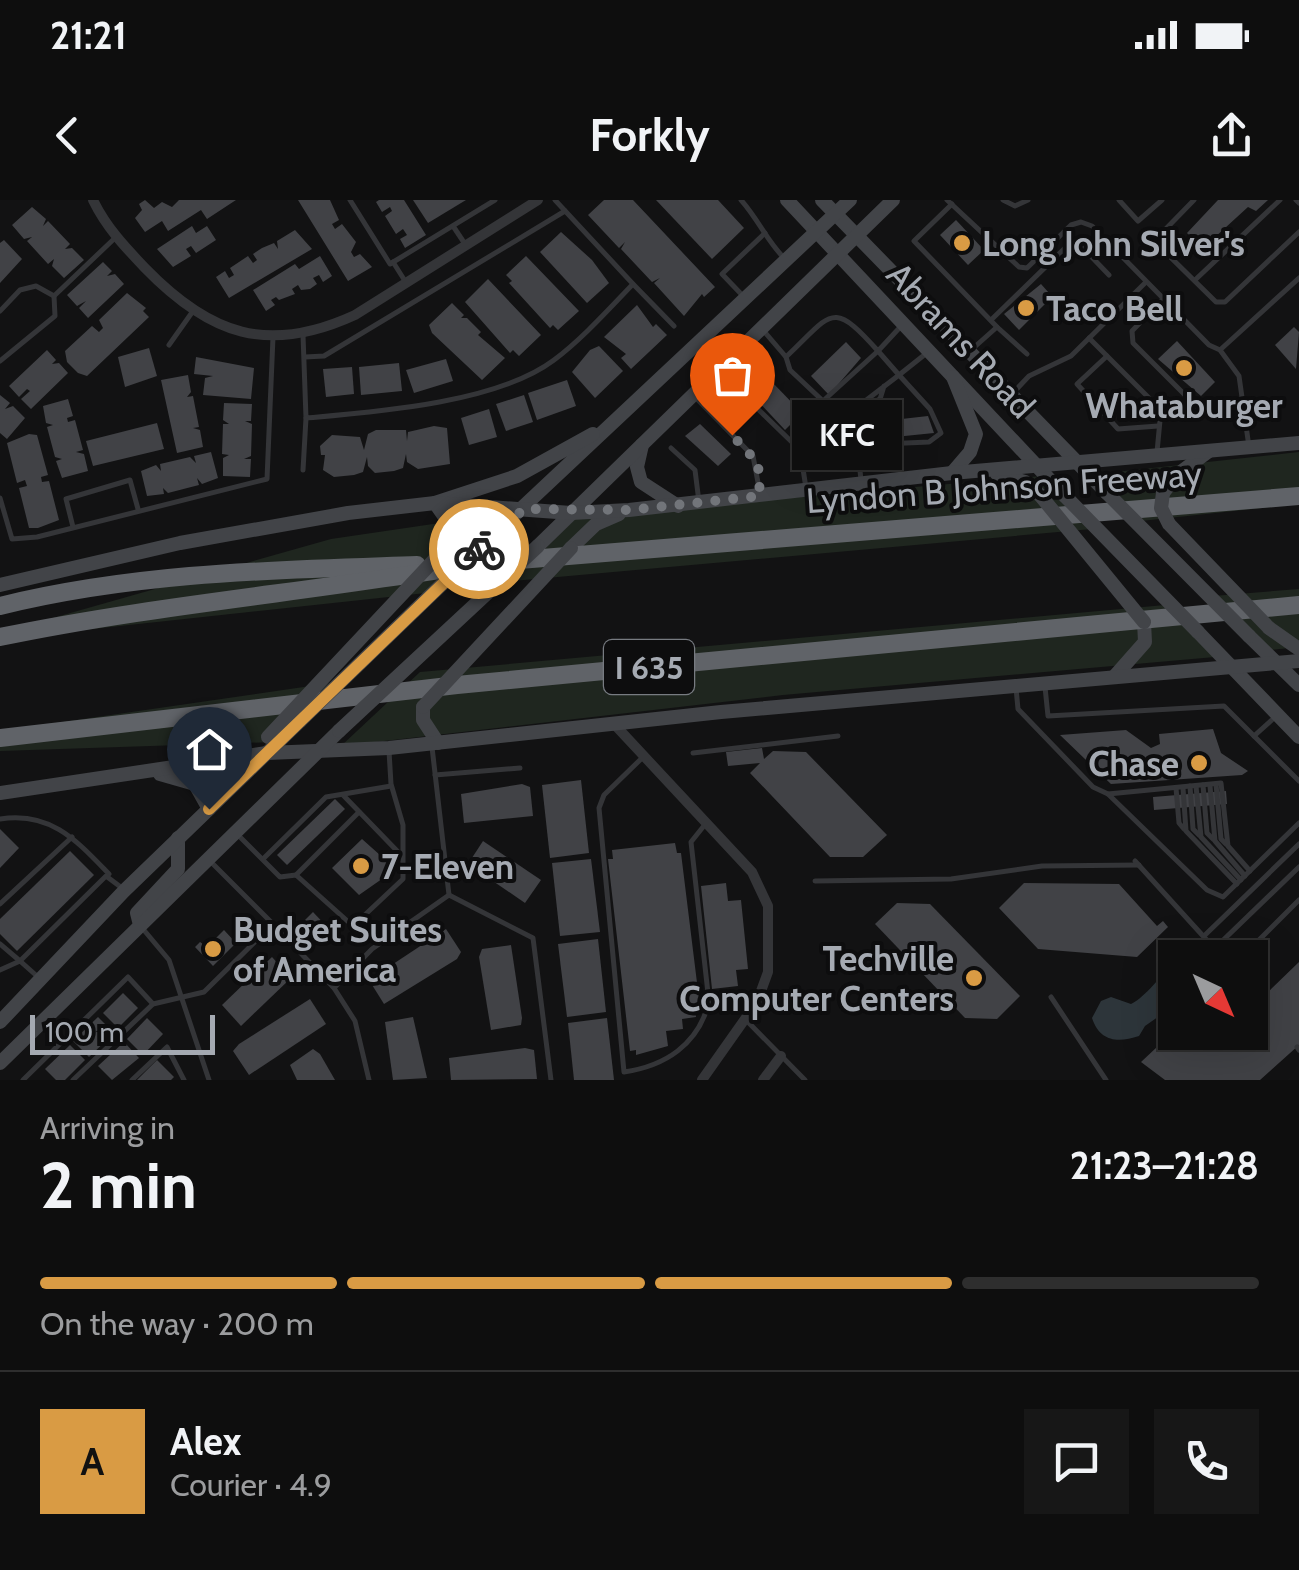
<!DOCTYPE html>
<meta charset="utf-8">
<style>
body{margin:0;font-family:Cabin,sans-serif;background:#171717;color:#f1f3f6;height:100vh;display:flex;flex-direction:column;font-size:38px;white-space:nowrap}
*{box-sizing:border-box;margin:0}
p{font-size:32px;color:#9b9c9e}
.icon{flex:none;width:55px;height:55px;fill:none;stroke:currentColor;stroke-width:2;stroke-linecap:round;stroke-linejoin:round}
.map{position:relative;height:880px;overflow:hidden}
.side{display:flex;flex-direction:column;background:#0e0e0e;flex:1}
.side>*{flex:none}
.needle{width:65px;rotate:136deg}
.buttons{position:absolute;left:1158px;top:740px;display:grid;gap:20px}
.buttons a{display:grid;place-items:center;width:110px;height:110px;border-radius:0px;background:#0e0e0e;box-shadow:0 10px 40px #0002,0 0 0 2px #2e2e2e;font-size:50px}
.scale{position:absolute;left:30px;bottom:25px;width:185px;box-sizing:border-box;padding-left:10px;border:5px solid #a5aab2;border-top:0;font-size:28px;line-height:35px;white-space:nowrap;color:#a5aab2;-webkit-text-stroke:8px #0d0d0e;paint-order:stroke}
.pin{position:absolute;display:grid;place-items:center;width:85px;height:85px;color:#fff;margin:-102px -42px;border-radius:50% 50% 50% 0;rotate:-45deg;box-shadow:0 0 10px #0007}
.pin .icon{rotate:45deg}
.courier{position:absolute;display:grid;place-items:center;width:100px;height:100px;margin:-50px;border:8px solid #d99b44;border-radius:50%;background:#fff;color:#222;box-shadow:0 2px 12px #0007}
.bubble{position:absolute;height:70px;border-radius:0px;background:#0e0e0e;box-shadow:0 10px 40px #0002,0 0 0 2px #2e2e2e;font-size:32px;font-weight:700;line-height:70px;text-align:center}
.summary em{font-style:normal;font-weight:700}
.summary div{display:flex;flex-direction:column-reverse}
.summary{display:flex;align-items:center;justify-content:space-between;height:170px;padding:0 40px}
h1{font-size:65px;font-weight:700;line-height:75px}
.bar{display:grid;grid-template-columns:repeat(4,1fr);gap:15px 10px;align-content:center;height:120px;padding:0 40px}
.bar i{height:12px;border-radius:8px;background:#2e2e2e}
.bar .current{background:#d99b44}
.bar p{grid-column:span 4}
.line{display:flex;align-items:center;gap:25px;padding:0 40px;border-top:2px solid #2e2e2e}
.line div{flex:1}
.round{display:grid;place-items:center;flex:none;width:105px;height:105px;border-radius:0px;background:#171717}
.status{display:flex;justify-content:space-between;align-items:center;height:70px;padding:0 50px;background:#0e0e0e;direction:ltr}
.status svg{height:28px;fill:currentColor}
header{display:flex;justify-content:space-between;align-items:center;height:130px;padding:0 40px;background:#0e0e0e;font-size:45px;font-weight:700}
.map>svg:first-child{display:block}
</style>
<div class="status"><b>21:21</b><svg viewBox="0 0 49 12"><path d="M0 12V9h3v3zM5 12V6h3v6zM10 12V3h3v9zM15 12V0h3v12zM26 1h20v11H26zM47 4h2v5h-2z"/></svg></div>
<header><svg class="icon" aria-label="back" viewBox="0 0 24 24"><path d="M15 5l-7 7 7 7"/></svg>Forkly<svg class="icon" aria-label="share" viewBox="0 0 24 24"><path d="M12 15V3M7 8l5-5 5 5M5 13v7h14v-7"/></svg></header>
<div class="map">
<svg width="1299" height="880" viewBox="0 0 1299 880">
<rect width="100%" height="100%" fill="#121213"/>
<g fill="#1f261f">
<polygon points="1299,252 1299,304 1141,321 1097,274"/>
<polygon points="1042,276 1092,329 513,381 578,316"/>
<polygon points="467,319 495,323 426,393 0,439 0,433 331,339"/>
<polygon points="1299,389 1299,447 1269,450 1213,396"/>
<polygon points="1165,405 1215,457 783,495 341,546 420,472"/>
<polygon points="331,483 274,542 0,551 0,531"/>
</g>
<path fill="#2d353a" d="M1175,764v41l-30,21 -6,10c-21,7 -39,6 -47,-18l9,-17 10,-4 20,7c15,-7 29,-29 44,-40z"/>
<g fill="#414246">
<polygon points="145,0 154,8 162,2 172,7 179,0 236,0 207,19 201,10 168,31 162,21 145,32 135,18 142,10 139,4"/>
<polygon points="298,0 330,0 339,20 332,24 335,29 342,24 356,42 351,52 354,57 360,54 372,67 348,81"/>
<polygon points="379,0 404,0 426,35 405,48 400,39 407,35 403,29 396,34 385,16 392,11 390,7 382,12 376,2"/>
<polygon points="413,0 466,0 428,23"/>
<polygon points="604,0 633,0 715,87 704,97 702,94 684,116 654,83 660,78 652,82 621,49 625,42 619,48 588,15"/>
<polygon points="656,0 718,0 744,28 712,59"/>
<polygon points="1218,0 1268,0 1256,11 1248,7 1202,49 1187,33"/>
<polygon points="32,7 46,19 43,26 48,21 70,44 65,49 72,48 84,60 64,78 52,66 54,59 48,64 27,41 32,37 24,39 12,25"/>
<polygon points="956,20 984,50 968,65 940,35"/>
<polygon points="192,26 196,33 207,26 216,40 196,53 191,46 186,49 191,56 173,67 157,49"/>
<polygon points="295,30 312,49 229,98 216,77 225,71 229,78 234,75 230,68 248,56 253,63 257,60 253,54 262,48 274,43 278,49 277,41"/>
<polygon points="561,32 592,60 609,83 587,103 540,52"/>
<polygon points="4,40 22,59 0,83 0,43"/>
<polygon points="320,56 332,76 323,82 319,75 313,78 317,84 310,89 301,90 298,85 292,89 295,94 279,100 276,97 271,100 275,105 266,111 253,90 295,64 299,69"/>
<polygon points="526,56 579,111 558,130 553,125 550,128 509,83 512,81 506,75"/>
<polygon points="103,62 112,71 107,76 115,74 124,84 88,118 79,108 86,101 77,106 67,95"/>
<polygon points="488,79 541,135 519,156 513,150 510,153 465,102"/>
<polygon points="1041,84 1049,93 1044,97 1048,101 1019,130 1004,114"/>
<polygon points="127,93 146,108 143,111 149,117 87,176 78,173 67,162 65,151 92,126 99,132 103,128 99,120"/>
<polygon points="452,103 464,115 461,118 467,118 481,132 478,135 505,158 482,180 432,133 429,125"/>
<polygon points="637,105 653,127 656,124 667,135 631,169 621,158 626,154 604,137"/>
<polygon points="1294,127 1299,132 1296,169 1275,145"/>
<polygon points="1177,141 1215,182 1201,196 1158,159"/>
<polygon points="846,142 861,158 829,195 811,176"/>
<polygon points="599,146 623,171 595,198 572,172 590,150"/>
<polygon points="149,148 157,176 125,187 118,157"/>
<polygon points="47,150 56,160 52,164 59,163 68,173 31,209 21,199 30,191 27,189 19,197 9,186"/>
<polygon points="196,157 254,168 251,199 203,195 205,178 213,176 194,174"/>
<polygon points="446,159 453,181 414,193 406,170"/>
<polygon points="399,163 402,191 361,195 359,167"/>
<polygon points="352,167 354,194 326,197 323,169"/>
<polygon points="188,175 191,192 187,197 193,196 199,227 193,228 200,230 203,247 177,253 161,180"/>
<polygon points="567,180 576,206 537,220 528,193"/>
<polygon points="771,181 802,213 785,230 754,197"/>
<polygon points="0,195 10,203 5,209 13,206 25,218 7,239 0,233"/>
<polygon points="524,195 533,222 506,231 496,204"/>
<polygon points="68,199 73,216 67,218 68,222 75,220 83,250 76,252 84,254 88,271 62,278 56,261 62,259 55,257 47,227 53,225 46,223 43,206"/>
<polygon points="224,203 252,204 251,221 245,221 252,224 251,256 244,259 251,259 250,277 223,276 223,258 229,255 222,254 223,224 229,224 223,220"/>
<polygon points="489,209 497,237 469,245 461,218"/>
<polygon points="928,216 934,233 885,238 884,221"/>
<polygon points="157,223 164,249 93,266 86,241"/>
<polygon points="700,224 731,254 718,266 685,236"/>
<polygon points="434,226 447,228 450,264 418,269 407,262 406,254 403,268 394,271 375,273 368,266 367,257 363,272 354,275 334,277 323,270 325,255 321,255 320,246 332,235 360,237 364,250 368,234 376,230 406,230 407,241 408,232"/>
<polygon points="29,234 37,235 48,275 41,277 42,282 49,281 59,320 38,328 29,328 19,288 27,286 25,280 17,283 7,243"/>
<polygon points="211,252 218,278 202,284 197,278 199,285 168,293 163,288 164,294 147,296 141,271 156,265 161,271 160,264 190,257 196,263 194,256"/>
<polygon points="1213,529 1221,553 1248,571 1242,575 1111,584 1060,535 1126,530 1151,548 1160,544 1159,534"/>
<polygon points="762,548 764,559 773,551 806,552 887,635 863,657 830,657 750,573 760,563 728,566 726,552"/>
<polygon points="581,580 589,653 550,658 542,585"/>
<polygon points="522,584 530,587 533,616 464,623 461,594"/>
<polygon points="1226,591 1227,604 1154,610 1153,597"/>
<polygon points="335,599 345,609 287,665 277,655"/>
<polygon points="0,629 19,648 0,668"/>
<polygon points="362,639 390,664 385,669 389,674 359,695 332,668"/>
<polygon points="483,641 541,680 525,703 468,664"/>
<polygon points="675,643 677,653 681,653 700,807 695,807 696,817 682,819 683,829 666,831 668,846 636,855 636,850 630,851 608,659 613,659 612,650"/>
<polygon points="70,651 94,675 17,751 0,734 0,719"/>
<polygon points="591,659 600,732 560,736 552,663"/>
<polygon points="726,683 728,701 741,700 748,769 736,770 738,786 712,789 701,686"/>
<polygon points="1024,683 1119,684 1157,726 1163,721 1168,727 1137,757 1038,749 999,708"/>
<polygon points="897,703 930,704 1020,796 997,819 965,818 875,724"/>
<polygon points="313,712 330,730 322,737 305,720"/>
<polygon points="446,729 461,752 457,759 384,804 369,780"/>
<polygon points="224,730 236,743 213,766 195,747 200,742 207,747"/>
<polygon points="598,739 606,812 567,817 558,744"/>
<polygon points="511,745 522,818 521,825 491,830 479,757 482,749"/>
<polygon points="272,757 291,778 241,826 222,805"/>
<polygon points="1299,762 1299,845 1260,880 1165,880 1141,862 1173,832 1250,832 1266,815 1266,794"/>
<polygon points="123,793 138,808 118,828 103,813"/>
<polygon points="310,799 326,824 249,875 233,851 239,844"/>
<polygon points="98,817 114,833 89,857 73,841"/>
<polygon points="413,817 427,878 393,880 385,822"/>
<polygon points="147,818 163,834 143,855 127,839"/>
<polygon points="607,818 614,880 574,880 568,823"/>
<polygon points="124,842 139,858 112,880 98,866"/>
<polygon points="70,845 85,860 65,880 56,880 45,869"/>
<polygon points="525,848 534,850 537,879 451,880 449,858"/>
<polygon points="313,849 320,854 335,880 297,880 290,865"/>
<polygon points="157,860 174,877 171,880 137,880"/>
</g>
<g fill="none" stroke-linecap="round" stroke-linejoin="round">
<g stroke="#343538" stroke-width="5">
<polyline points="350,0 390,64 495,0"/>
<polyline points="555,0 633,84"/>
<path d="M741,0c18,20 26,42 45,60"/>
<polyline points="947,0 1019,67 1027,68 1071,25 1081,22 1092,26 1209,145 1220,150"/>
<polyline points="1003,0 1015,6 1028,0"/>
<polyline points="1119,0 1138,21 1162,0"/>
<polyline points="1194,0 1154,41 1216,102 1225,102 1299,32"/>
<polyline points="1296,0 1299,3"/>
<polyline points="952,4 914,41 997,127"/>
<polyline points="453,26 465,44"/>
<polyline points="393,62 405,81"/>
<polyline points="1195,80 1280,0"/>
<polyline points="744,97 722,74 765,33"/>
<polyline points="1163,99 1132,131 1133,143 1196,206 1242,206"/>
<polyline points="0,111 20,90 36,86 54,96 116,37"/>
<polyline points="991,120 1065,48 1083,48 1109,75"/>
<path d="M763,130l23,27c46,-43 45,-59 92,-6l25,-27"/>
<path d="M303,135l3,83c70,-6 191,-15 248,-58 28,-21 54,-50 79,-76l41,42"/>
<polyline points="1089,138 1161,210 1157,252"/>
<polyline points="169,145 193,111"/>
<polyline points="970,151 997,127 1027,154"/>
<polyline points="1107,156 1077,184 1118,229 1158,226"/>
<polyline points="305,157 324,156 565,11"/>
<polyline points="786,157 790,170 823,201 878,151 899,175 928,152"/>
<polyline points="0,161 55,116 54,96"/>
<polyline points="721,173 800,250 806,288"/>
<polyline points="1012,194 1029,176 1071,156 1146,82"/>
<polyline points="693,195 753,256 760,293"/>
<polyline points="869,231 865,214 878,200"/>
<polyline points="1249,247 1239,176 1220,150 1299,78"/>
<polyline points="671,248 695,270 699,302"/>
<polyline points="800,250 881,244"/>
<polyline points="303,270 306,218"/>
<polyline points="861,280 857,243 848,222 856,208 899,175 930,209 941,233 929,242 883,244 870,232 884,186"/>
<polyline points="0,298 12,339 37,337 267,279 273,137"/>
<polyline points="73,327 66,299 130,280 138,309"/>
<polyline points="1045,487 1048,516 1224,506 1299,581"/>
<polyline points="1016,488 1018,509 1093,587 1108,594 1207,690 1223,697 1299,623"/>
<polyline points="1254,536 1274,518"/>
<polyline points="693,553 838,536"/>
<path d="M642,558l-38,37 -5,13 25,264c41,-6 74,-27 85,-70l-18,-160 16,-20"/>
<polyline points="435,575 520,568"/>
<polyline points="1216,584 1221,639 1226,644"/>
<polyline points="1203,585 1207,633 1213,639"/>
<polyline points="1190,586 1193,629 1199,635"/>
<polyline points="1196,586 1201,637 1241,680"/>
<polyline points="1210,586 1215,641 1245,676"/>
<polyline points="1176,588 1179,623 1184,629"/>
<polyline points="1183,588 1186,631 1237,684"/>
<polyline points="1108,594 1221,583 1228,646 1250,671"/>
<polyline points="343,595 401,655"/>
<path d="M0,619c51,-8 77,22 109,55"/>
<polyline points="237,634 280,677 296,675 353,726 403,679 403,625 391,584 389,551"/>
<polyline points="263,659 326,597 391,586"/>
<polyline points="1135,661 1223,758"/>
<polyline points="296,675 359,612"/>
<polyline points="815,681 951,679 1042,666 1139,665"/>
<polyline points="449,695 533,738 551,880"/>
<polyline points="0,704 72,637"/>
<polyline points="273,724 334,788 372,749 449,695 432,547"/>
<polyline points="143,729 169,760 209,880"/>
<polyline points="1204,736 1299,644"/>
<polyline points="0,744 20,761 106,676 122,688"/>
<polyline points="1215,748 1299,667"/>
<polyline points="1241,758 1299,700"/>
<polyline points="0,770 20,761 38,777"/>
<polyline points="334,788 355,821 369,880"/>
<polyline points="1051,797 1106,880"/>
<polyline points="1250,800 1265,816"/>
<polyline points="745,819 805,880"/>
<polyline points="1297,847 1299,850"/>
<polyline points="23,880 128,777 153,804"/>
<polyline points="73,880 153,804 204,792 273,724 211,662"/>
<polyline points="132,880 167,847 184,880"/>
</g>
<g stroke="#343538" stroke-width="10">
<path d="M93,0c13,27 32,47 52,68 65,67 123,87 210,47l183,-115"/>
<polyline points="615,525 752,672 768,706 768,772 757,802 702,880"/>
<polyline points="763,880 781,856"/>
</g>
<g stroke="#424448" stroke-width="14">
<polyline points="787,0 1065,296"/>
<polyline points="822,0 1107,293"/>
<polyline points="642,245 637,267 641,282 678,306"/>
<polyline points="952,273 970,252 976,234 953,177"/>
<polyline points="997,274 1025,282 1040,295"/>
<polyline points="1163,293 1178,274 1209,251"/>
<polyline points="491,337 850,0"/>
<polyline points="451,342 449,323 435,303 517,276 593,234"/>
<polyline points="538,346 893,0"/>
<polyline points="571,348 596,324 619,314"/>
<polyline points="0,385 180,343 348,313 435,303 571,313 629,310 952,273 1299,243"/>
<polyline points="1269,428 1299,449"/>
<polyline points="1198,432 1299,537"/>
<polyline points="1249,436 1299,485"/>
<polyline points="1115,476 1145,442 1144,422"/>
<polyline points="423,507 423,520 438,543"/>
<polyline points="160,574 195,584 209,609"/>
<polyline points="0,593 267,553 389,548 721,512 1299,461"/>
<polyline points="139,721 137,713 178,669 178,638"/>
<polyline points="0,822 124,691 300,521"/>
<polyline points="0,863 339,531"/>
</g>
<g stroke="#606368" stroke-width="18">
<path d="M0,406c137,-34 276,-36 417,-41"/>
<path d="M0,437c159,-33 322,-46 482,-74l817,-67"/>
<polyline points="0,538 457,485 1299,405"/>
</g>
<g stroke="#424448" stroke-width="14">
<polyline points="1107,293 1249,436"/>
<polyline points="1163,293 1161,308 1169,324 1269,428"/>
<polyline points="1040,295 1144,422"/>
<polyline points="1065,296 1198,432"/>
<polyline points="423,507 571,348"/>
<polyline points="300,521 491,337"/>
<polyline points="339,531 538,346"/>
<polyline points="268,537 451,342"/>
</g>
</g>
<g fill="none" stroke-linecap="round" stroke-linejoin="round">
<polyline stroke="#72757a" stroke-width="10" stroke-dasharray="0 18" points="479,349 524,309 629,310 760,296 758,263 732,235"/>
<polyline stroke="#d99b44" stroke-width="12" points="209,609 479,349"/>
</g>
<g fill="#d99b44" stroke="#0d0d0e" stroke-width="4">
<circle cx="962" cy="43" r="10"/>
<circle cx="1026" cy="108" r="10"/>
<circle cx="1184" cy="168" r="10"/>
<circle cx="1199" cy="563" r="10"/>
<circle cx="361" cy="666" r="10"/>
<circle cx="213" cy="749" r="10"/>
<circle cx="974" cy="778" r="10"/>
</g>
<g text-anchor="middle" dominant-baseline="central" stroke-width="8" stroke-linejoin="round" paint-order="stroke">
<rect fill="#0d0d0e" stroke="#777b81" stroke-width="2.5" x="604" y="440" width="90" height="54" rx="8"/>
<g font-size="32" font-weight="bold" fill="#a5aab2">
<text x="649" y="467">I 635</text>
</g>
<g font-size="35" font-weight="bold" fill="#a5aab2" stroke="#0d0d0e" text-anchor="start">
<text x="982" y="43">Long John Silver's</text>
<text x="1046" y="108">Taco Bell</text>
<text x="1184" y="205" text-anchor="middle">Whataburger</text>
<text x="1179" y="563" text-anchor="end">Chase</text>
<text x="381" y="666">7-Eleven</text>
<text x="233" y="729">Budget Suites<tspan x="233" dy="40">of America</tspan></text>
<text x="954" y="758" text-anchor="end">Techville<tspan x="954" dy="40">Computer Centers</tspan></text>
</g>
<g font-size="35" fill="#a5aab2" stroke="#0d0d0e">
<text transform="translate(961 140) rotate(47)">Abrams Road</text>
<text transform="translate(1004 287) rotate(-4)">Lyndon B Johnson Freeway</text>
</g>
</g>
</svg>
<div class="buttons">
<a><svg class="needle" viewBox="-14 -14 28 28"><path d="M0-13l5 13h-10z" fill="#e53935"/><path d="M0 13l5-13h-10z" fill="#9b9c9e"/></svg></a>
</div>
<div class="scale">100 m</div>
<div class="pin" style="left:732px;top:235px;background:#ea580c"><svg class="icon" aria-label="bag" viewBox="0 0 24 24"><path d="M5 8h14l-1 12H6zM9 8a3 3 0 0 1 6 0"/></svg></div>
<div class="pin" style="left:209px;top:609px;background:#1f2937"><svg class="icon" aria-label="home" viewBox="0 0 24 24"><path d="M3 11l9-7 9 7M6 9v11h12V9"/></svg></div>
<div class="courier" style="left:479px;top:349px"><svg class="icon" aria-label="bike" viewBox="0 0 24 24"><circle cx="6" cy="16" r="4"/><circle cx="18" cy="16" r="4"/><path d="M6 16l4-8h5l3 8M10 8l3 8H6M13 5h3"/></svg></div>
<div class="bubble" style="left:792px;top:200px;width:110px">KFC</div>
</div>
<section class="side">
<div class="summary"><div><h1>2 min</h1><p>Arriving in</p></div><em>21:23–21:28</em></div>
<div class="bar"><i class="current"></i><i class="current"></i><i class="current"></i><i></i><p>On the way · 200 m</p></div>
<div class="line" style="height:180px"><b class="round" style="background:#d99b44;color:#111">A</b><div><b>Alex</b><p>Courier · 4.9</p></div><a class="round"><svg class="icon" aria-label="chat" viewBox="0 0 24 24"><path d="M4 5h16v11H9l-5 4z"/></svg></a><a class="round"><svg class="icon" aria-label="phone" viewBox="0 0 24 24"><path d="M5 4h4l2 5-3 2q2 4 5 5l2-3 5 2v4C11 20 4 13 5 4z"/></svg></a></div>
</section>
